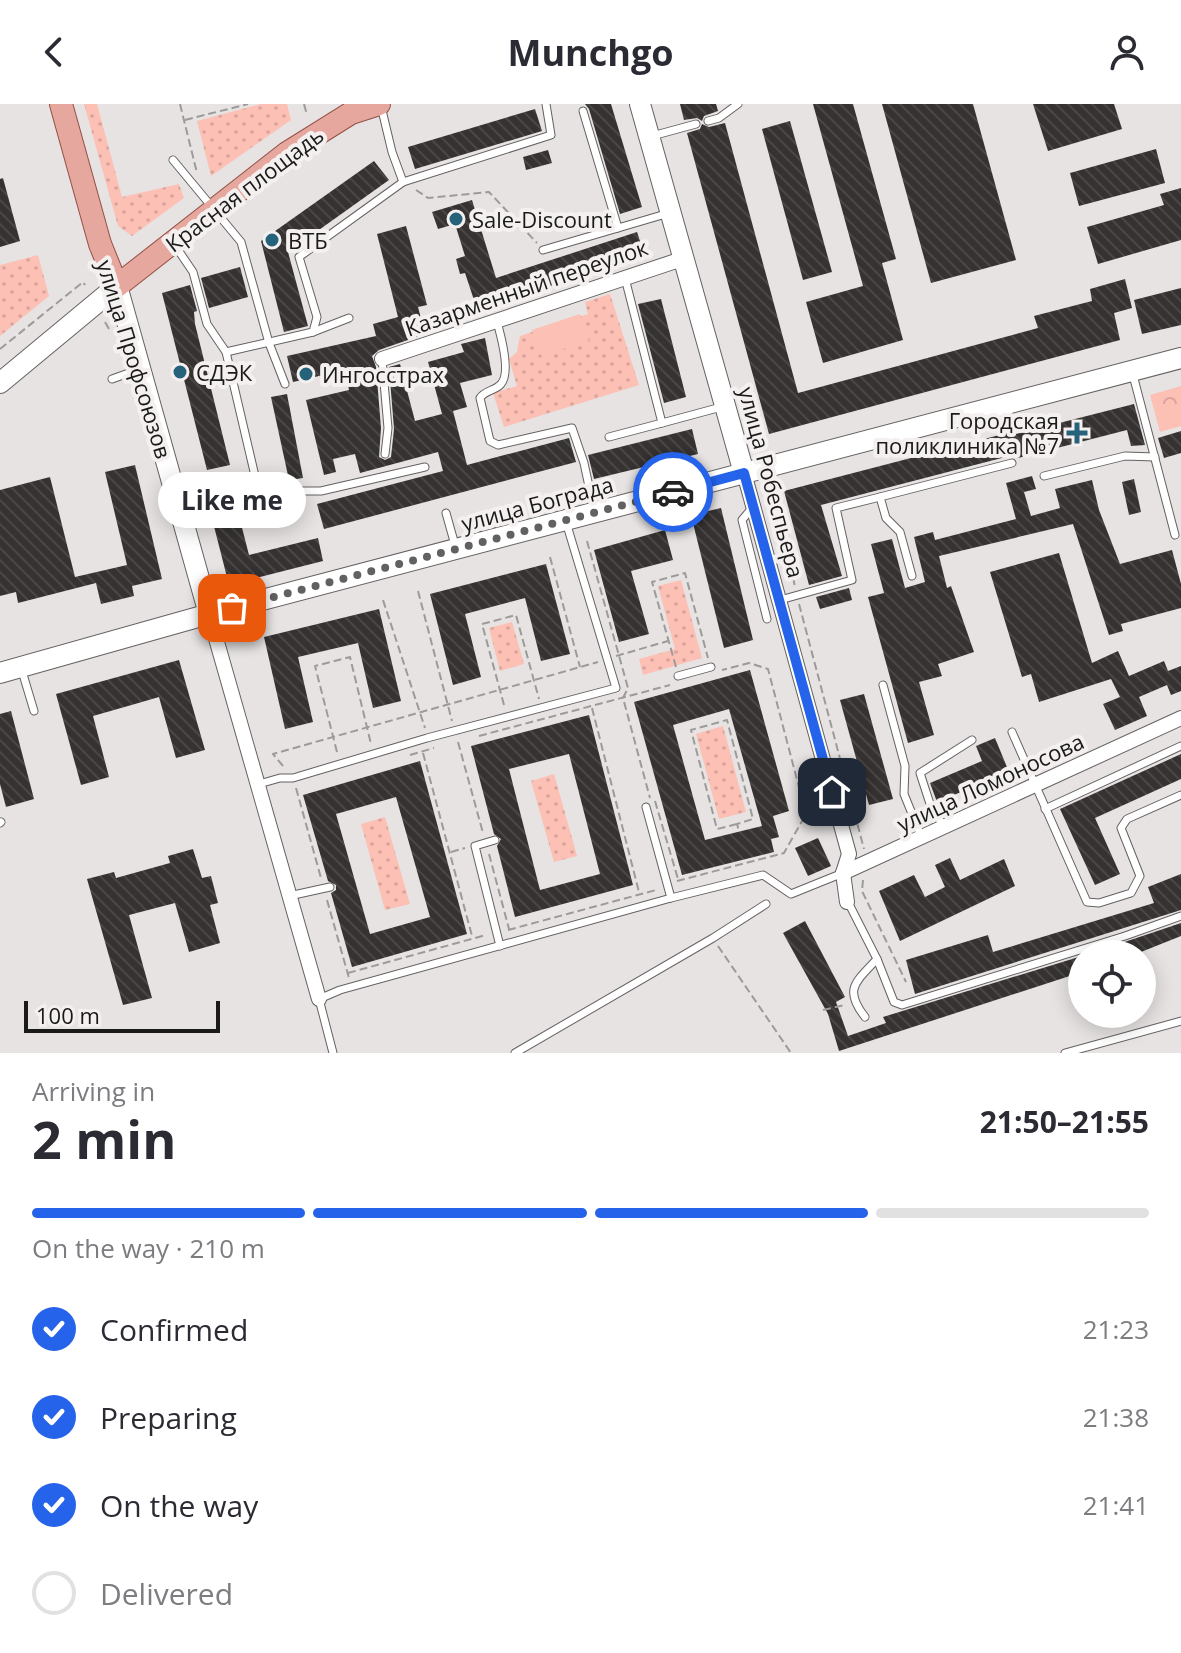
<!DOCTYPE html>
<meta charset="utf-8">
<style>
body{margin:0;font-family:"Open Sans",sans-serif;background:#f7f7f7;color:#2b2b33;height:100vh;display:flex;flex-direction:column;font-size:30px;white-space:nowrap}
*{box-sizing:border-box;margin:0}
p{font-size:26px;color:#7c7c81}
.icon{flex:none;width:44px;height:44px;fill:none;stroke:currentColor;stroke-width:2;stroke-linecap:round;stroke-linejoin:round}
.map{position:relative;height:949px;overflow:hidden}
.sheet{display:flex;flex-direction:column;background:#fff;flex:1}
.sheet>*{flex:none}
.buttons{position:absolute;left:1068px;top:836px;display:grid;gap:16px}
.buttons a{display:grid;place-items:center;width:88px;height:88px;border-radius:50%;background:#fff;box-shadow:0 4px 20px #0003;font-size:40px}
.scale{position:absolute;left:24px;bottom:20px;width:196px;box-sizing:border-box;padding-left:8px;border:4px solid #1b1a1a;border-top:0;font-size:22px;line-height:28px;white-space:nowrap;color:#1b1a1a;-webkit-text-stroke:6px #f4f0ef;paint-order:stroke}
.pin{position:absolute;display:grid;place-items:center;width:68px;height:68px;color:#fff;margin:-34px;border-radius:16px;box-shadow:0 4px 12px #0006}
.courier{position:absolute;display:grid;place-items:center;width:80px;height:80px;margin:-40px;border:6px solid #2563eb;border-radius:50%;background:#fff;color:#222;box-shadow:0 2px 10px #0007}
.bubble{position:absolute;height:56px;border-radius:28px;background:#fff;box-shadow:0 4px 20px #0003;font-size:26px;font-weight:700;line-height:56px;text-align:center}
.headline em{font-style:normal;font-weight:700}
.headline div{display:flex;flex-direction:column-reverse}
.headline{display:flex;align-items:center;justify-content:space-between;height:136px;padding:0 32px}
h1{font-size:52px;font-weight:700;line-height:60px}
.bar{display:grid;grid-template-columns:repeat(4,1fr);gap:12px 8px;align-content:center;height:96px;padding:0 32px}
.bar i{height:10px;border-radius:6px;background:#e1e1e2}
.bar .on{background:#2563eb}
.bar p{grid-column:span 4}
ol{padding:0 32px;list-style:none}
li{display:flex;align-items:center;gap:24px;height:88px}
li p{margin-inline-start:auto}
li .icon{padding:8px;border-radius:50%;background:#2563eb;color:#fff;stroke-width:4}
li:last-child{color:#7c7c81}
li i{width:44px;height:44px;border:4px solid #e1e1e2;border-radius:50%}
header{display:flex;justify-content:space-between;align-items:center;height:104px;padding:0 32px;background:#fff;font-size:36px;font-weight:700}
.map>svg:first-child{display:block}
</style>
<header><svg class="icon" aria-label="back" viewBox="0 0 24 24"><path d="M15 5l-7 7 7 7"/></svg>Munchgo<svg class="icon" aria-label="person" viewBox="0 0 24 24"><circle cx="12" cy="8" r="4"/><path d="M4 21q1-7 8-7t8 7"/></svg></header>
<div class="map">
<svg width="1181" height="949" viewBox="0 0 1181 949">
<defs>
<pattern id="green-dots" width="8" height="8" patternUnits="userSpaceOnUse" patternTransform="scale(2)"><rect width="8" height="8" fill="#fdc0b5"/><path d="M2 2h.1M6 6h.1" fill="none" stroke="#d8a49b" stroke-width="1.8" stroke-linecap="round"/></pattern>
<pattern id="forest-crowns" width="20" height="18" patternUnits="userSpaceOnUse" patternTransform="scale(2)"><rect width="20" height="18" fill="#fdc0b5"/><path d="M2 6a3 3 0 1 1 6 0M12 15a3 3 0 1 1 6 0" fill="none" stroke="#d8a49b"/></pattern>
<pattern id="building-back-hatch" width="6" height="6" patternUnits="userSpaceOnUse" patternTransform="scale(2)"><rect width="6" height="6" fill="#353231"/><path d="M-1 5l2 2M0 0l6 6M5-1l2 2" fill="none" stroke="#494646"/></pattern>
</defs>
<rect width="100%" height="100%" fill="#e6e3e2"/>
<g fill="url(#green-dots)">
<polygon points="84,0 97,0 122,93 179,80 184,94 132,132 118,122"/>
<polygon points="261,0 287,0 291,16 211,72 197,17"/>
<polygon points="38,151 49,192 0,232 0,161"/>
<polygon points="610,190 639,281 504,323 493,289 517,282 509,255 517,248 520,232 588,210 585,198"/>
<polygon points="681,476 702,554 643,571 639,555 675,545 658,482"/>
<polygon points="512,518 524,560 500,567 489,524"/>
<polygon points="723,622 746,708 719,715 696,630"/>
<polygon points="554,670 577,752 554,758 531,677"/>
<polygon points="385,713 410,800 385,806 361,720"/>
</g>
<polygon fill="url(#forest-crowns)" points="1181,282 1181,322 1160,328 1150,291"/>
<polygon fill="#fdc0b5" points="580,210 589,237 541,252 532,226"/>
<g fill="url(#building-back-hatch)" fill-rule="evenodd">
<polygon points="585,0 611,0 642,103 620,110 589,5"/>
<polygon points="680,0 716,0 718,7 704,12 702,17 697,14 684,16"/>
<polygon points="813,0 853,0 896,155 882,159 903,236 823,259 806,198 863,182"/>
<polygon points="882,0 973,0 1016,156 931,179"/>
<polygon points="1033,0 1114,0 1122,25 1048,47"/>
<polygon points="535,5 542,27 415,65 408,43"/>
<polygon points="790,17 832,168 803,176 762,25"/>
<polygon points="725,19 798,289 1038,224 1034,212 1092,197 1090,185 1125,175 1132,204 1114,209 1120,236 769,330 687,29 700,25 702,20 709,23"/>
<polygon points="1156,45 1165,79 1079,102 1070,69"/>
<polygon points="548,46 552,59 526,66 523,53"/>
<polygon points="374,57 389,76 288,148 308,222 284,228 261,137"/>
<polygon points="3,74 20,137 0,143 0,75"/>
<polygon points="1181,84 1181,136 1098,160 1087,123 1164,101 1160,90"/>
<polygon points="472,96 496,174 637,128 645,152 477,205 465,169 460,170 456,155 465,152 455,120 438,125 432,108"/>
<polygon points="406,122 427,201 418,203 425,230 379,246 372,252 376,263 381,324 379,353 385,356 391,353 394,325 389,263 400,260 415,317 442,310 428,258 464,248 461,240 485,234 492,271 460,279 467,303 453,307 467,361 569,334 576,358 324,425 317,400 443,367 438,348 360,369 355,350 333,355 336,368 324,371 306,296 349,286 345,266 293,278 287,252 376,232 373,220 398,213 377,130"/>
<polygon points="240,163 248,193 209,204 201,174"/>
<polygon points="190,181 197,207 194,208 195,220 230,361 207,366 162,189"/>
<polygon points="1181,184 1181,221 1142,230 1134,196"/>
<polygon points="661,195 686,293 664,299 638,200"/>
<polygon points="287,290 303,374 289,376 271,293"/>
<polygon points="1134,300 1145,341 1131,342 1127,326 1018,354 1017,350 821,401 842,472 809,481 784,387 1011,328 1012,331"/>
<polygon points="692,325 698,350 594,375 588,351"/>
<polygon points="1181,327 1181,349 1164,354 1158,334"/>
<polygon points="135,361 162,475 132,482 134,492 101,500 96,479 18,499 16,488 0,492 0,386 50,373 75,473 127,461 105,368"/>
<polygon points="1032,372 1036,385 1024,388 1031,412 1060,404 1055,385 1092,376 1099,406 1120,460 1172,446 1181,480 1181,504 1121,520 1123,527 1109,531 1073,420 939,452 947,484 951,482 974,548 938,560 942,572 919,578 934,631 908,639 868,493 884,489 871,440 892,435 905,484 925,478 914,433 933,428 935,436 1016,415 1006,379"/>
<polygon points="1134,375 1141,408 1129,411 1122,378"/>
<polygon points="232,385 249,451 318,434 323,457 229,481 206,391"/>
<polygon points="721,404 753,536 724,544 691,411"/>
<polygon points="665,426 673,456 631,467 649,530 619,538 594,446"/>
<polygon points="1059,449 1092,559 1118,547 1129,572 1164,557 1168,567 1181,562 1181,587 1171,591 1167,581 1139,593 1147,612 1115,626 1103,600 1120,593 1111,575 1039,598 1031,570 1022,573 990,468"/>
<polygon points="546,460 570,550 541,557 525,494 465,510 481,573 453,581 430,490"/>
<polygon points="849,484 852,496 820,505 816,493"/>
<polygon points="379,505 401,597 373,604 358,539 298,553 313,618 285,625 264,533"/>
<polygon points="179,556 205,646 176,654 159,593 135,600 93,612 109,673 81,681 56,590"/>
<path d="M750,566l39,141 -16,5 6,21 -8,2 3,13 -92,23 -48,-173zM729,605l33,117 -57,14 -32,-115z"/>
<polygon points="864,590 893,695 869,701 840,596"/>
<polygon points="11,607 34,695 6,703 0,680 0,610"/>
<path d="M589,611l44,170 -118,32 -18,-71 4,-7 -7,-5 -23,-88zM569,650l31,120 -60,16 -31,-121z"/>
<polygon points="995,634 1009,668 937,698 930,679 982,657 976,642"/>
<polygon points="1181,650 1181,675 1095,714 1120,770 1095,781 1060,705"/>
<path d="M420,657l47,173 -115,33 -21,-74 5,-3v-5l-8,-4 -25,-86zM396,693l34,120 -60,17 -34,-120z"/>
<polygon points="818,734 831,762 808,772 795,744"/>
<polygon points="193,745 202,774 211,772 218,799 210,801 220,839 189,848 175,799 129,811 152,894 123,901 87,775 114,768 116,774 170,759 168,752"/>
<polygon points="950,754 960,776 1004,755 1015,782 900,837 879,787 914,771 925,793 945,783 935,761"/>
<polygon points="1181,770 1181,806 915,890 906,856 988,831 993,848 1154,799 1148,783"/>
<polygon points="805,817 845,893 836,898 848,932 886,919 883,913 896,909 1082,852 1082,868 839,947 828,910 783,829"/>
<polygon points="1181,819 1181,832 1136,850 1089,850"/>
</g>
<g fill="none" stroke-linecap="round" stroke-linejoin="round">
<defs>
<g id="lane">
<polyline points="381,2 392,48 403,78"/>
<polyline points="583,7 618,124 669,109"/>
<polyline points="708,17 719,14 738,0"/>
<polyline points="652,32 696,20"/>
<polyline points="173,56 241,138 269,239 285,280"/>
<polyline points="174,140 193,168 207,220 226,248 255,372 177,386"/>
<polyline points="543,146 618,124"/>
<path d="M497,218c4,14 14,51 4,62 -6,7 -16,6 -21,14l10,43 8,4 74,-17 12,35 10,47"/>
<polyline points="313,228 317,213 299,153 403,78 551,31 546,0"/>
<polyline points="226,248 313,228 349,214"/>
<polyline points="382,255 388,324 385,350"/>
<polyline points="1133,271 1175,431"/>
<polyline points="112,275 140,265"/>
<polyline points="662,319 725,302"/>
<polyline points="609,333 662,319 625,174"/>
<polyline points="255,372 300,387 321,387 425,363"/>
<polyline points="1044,372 1125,352 1155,353"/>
<polyline points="752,404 742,416 767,515"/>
<polyline points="446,409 455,441"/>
<polyline points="912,472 900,428 886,414 880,393 1012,359"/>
<polyline points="780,496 852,476 836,404 880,393"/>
<polyline points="22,567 34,607"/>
<polyline points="678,572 711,563"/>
<polyline points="883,581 905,662 904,690 921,732"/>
<polyline points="1012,628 1087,798 1099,799 1131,789 1140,772 1121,724 1127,715 1181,691"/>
<polyline points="259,680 280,674 293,674 427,634 616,584 566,418"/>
<polyline points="646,703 671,794 763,771 791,790 843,769"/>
<polyline points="1045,705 1181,642"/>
<polyline points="0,719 1,718"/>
<polyline points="945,723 932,706 920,669 972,636"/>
<polyline points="495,736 475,742 500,842"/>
<polyline points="289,792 330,783"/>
<path d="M848,798l29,57c-21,23 -34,30 -12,58"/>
<polyline points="877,855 894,898 902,901 1125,832 1181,812"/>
<polyline points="333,949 319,895 340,886 671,794"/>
<polyline points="515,949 713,834 766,800"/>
<polyline points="1065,949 1181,917"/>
</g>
<g id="street">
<polyline points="382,255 685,154"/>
<polyline points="744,369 849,750 843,769 847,798"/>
<polyline points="209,510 319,895"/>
<polyline points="843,769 1181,614"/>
</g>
<g id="secondary">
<polyline points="640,0 744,369"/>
<polyline points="0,279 117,182 209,510"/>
<polyline points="0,569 209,510 1181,254"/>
</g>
<polyline id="primary" points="61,0 100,140 117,182 287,49 351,9 379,0"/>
</defs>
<use href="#lane" stroke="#656161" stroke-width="9"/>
<use href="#street" stroke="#656161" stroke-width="16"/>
<use href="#secondary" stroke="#656161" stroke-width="22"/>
<use href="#primary" stroke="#935046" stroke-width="24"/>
<g stroke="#9d9b9a" stroke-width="2" stroke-dasharray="8 4" stroke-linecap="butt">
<polyline points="180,0 197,69"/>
<polyline points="304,0 307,11"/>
<polyline points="185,16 248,0"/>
<polyline points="416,86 428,94 489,88 537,139"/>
<polyline points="105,218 109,225 112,223"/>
<polyline points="0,245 83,178 85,181"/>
<polyline points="774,379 795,483"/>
<polyline points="587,437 628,584 623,594 650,694"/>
<polyline points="550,453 580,563"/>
<polyline points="418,487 452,617"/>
<polyline points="383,496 425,624"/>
<polyline points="799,500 864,745"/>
<polyline points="616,552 668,537"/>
<polyline points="676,563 652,478 685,469 708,554"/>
<polyline points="504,601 482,520 516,511 539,595"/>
<polyline points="592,604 639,788"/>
<polyline points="479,632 670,581"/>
<polyline points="458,638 483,729"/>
<polyline points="337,648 315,562 350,553 371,640"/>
<polyline points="423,649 472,832"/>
<polyline points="410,651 434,644"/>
<polyline points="283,662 273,650 598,558"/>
<polyline points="296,684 321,774"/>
<polyline points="655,697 678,775"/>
<polyline points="737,720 717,725 691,626 727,616 753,715 737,720 739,727"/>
<polyline points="451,748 465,744"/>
<polyline points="489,750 509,825"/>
<polyline points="863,776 862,787 906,878"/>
<polyline points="677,777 784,749 806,710 768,565 749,559 722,566"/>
<polyline points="327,796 349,874"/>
<polyline points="508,826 656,786"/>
<polyline points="718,842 791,949"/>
<polyline points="348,869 486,831"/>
<polyline points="823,906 845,901"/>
</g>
<use href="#lane" stroke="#fff" stroke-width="7"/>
<use href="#street" stroke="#fff" stroke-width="14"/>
<use href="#secondary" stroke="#fff" stroke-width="20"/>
<use href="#primary" stroke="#e5a79e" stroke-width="22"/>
</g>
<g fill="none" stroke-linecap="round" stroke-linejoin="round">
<polyline stroke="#626060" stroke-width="8" stroke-dasharray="0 14.4" points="232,504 673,388"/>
<polyline stroke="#2563eb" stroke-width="10" points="673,388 744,369 832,688"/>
</g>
<g fill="#26637a" stroke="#f4f0ef" stroke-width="3">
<circle cx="456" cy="115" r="8"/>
<circle cx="272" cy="136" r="8"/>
<circle cx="180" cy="268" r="8"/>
<circle cx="306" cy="270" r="8"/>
<path d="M1073 317h8v8h8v8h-8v8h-8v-8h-8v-8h8z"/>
</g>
<g text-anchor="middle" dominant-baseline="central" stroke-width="8" stroke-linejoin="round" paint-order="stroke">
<g font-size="22" fill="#1b1a1a" stroke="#f4f0ef">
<text transform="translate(244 85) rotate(-37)">Красная площадь</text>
<text transform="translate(526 183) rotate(-19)">Казарменный переулок</text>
<text transform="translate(135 255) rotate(73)">улица Профсоюзов</text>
<text transform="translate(772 378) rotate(75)">улица Робеспьера</text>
<text transform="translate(537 399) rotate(-15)">улица Бограда</text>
<text transform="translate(990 678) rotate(-25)">улица Ломоносова</text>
</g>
<g font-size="22" fill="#1b1a1a" stroke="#f4f0ef" text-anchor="start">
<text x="472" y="115">Sale-Discount</text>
<text x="288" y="136">ВТБ</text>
<text x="196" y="268">СДЭК</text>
<text x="322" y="270">Ингосстрах</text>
<text x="1059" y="316" text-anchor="end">Городская<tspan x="1059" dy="25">поликлиника №7</tspan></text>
</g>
</g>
</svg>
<div class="buttons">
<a><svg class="icon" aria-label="locate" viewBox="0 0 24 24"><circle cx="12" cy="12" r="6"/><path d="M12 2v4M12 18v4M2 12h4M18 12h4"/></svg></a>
</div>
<div class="scale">100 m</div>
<div class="pin" style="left:232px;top:504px;background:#ea580c"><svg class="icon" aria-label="bag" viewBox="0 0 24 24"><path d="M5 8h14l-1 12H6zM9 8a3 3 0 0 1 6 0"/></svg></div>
<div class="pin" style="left:832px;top:688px;background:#1f2937"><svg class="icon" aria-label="home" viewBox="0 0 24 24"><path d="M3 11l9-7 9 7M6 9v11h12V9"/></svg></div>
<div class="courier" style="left:673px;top:388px"><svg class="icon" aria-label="car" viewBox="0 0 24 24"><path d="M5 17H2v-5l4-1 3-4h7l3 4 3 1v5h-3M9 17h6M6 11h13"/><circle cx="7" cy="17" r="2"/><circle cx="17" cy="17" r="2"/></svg></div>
<div class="bubble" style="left:158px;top:368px;width:148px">Like me</div>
</div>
<section class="sheet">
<div class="headline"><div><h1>2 min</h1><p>Arriving in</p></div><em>21:50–21:55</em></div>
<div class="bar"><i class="on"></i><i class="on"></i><i class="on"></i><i></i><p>On the way · 210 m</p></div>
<ol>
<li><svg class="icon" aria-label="check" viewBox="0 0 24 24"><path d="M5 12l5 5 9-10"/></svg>Confirmed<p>21:23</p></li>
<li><svg class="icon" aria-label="check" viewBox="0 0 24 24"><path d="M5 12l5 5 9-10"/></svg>Preparing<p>21:38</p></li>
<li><svg class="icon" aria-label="check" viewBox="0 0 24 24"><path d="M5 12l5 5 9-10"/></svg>On the way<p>21:41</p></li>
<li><i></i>Delivered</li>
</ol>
</section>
